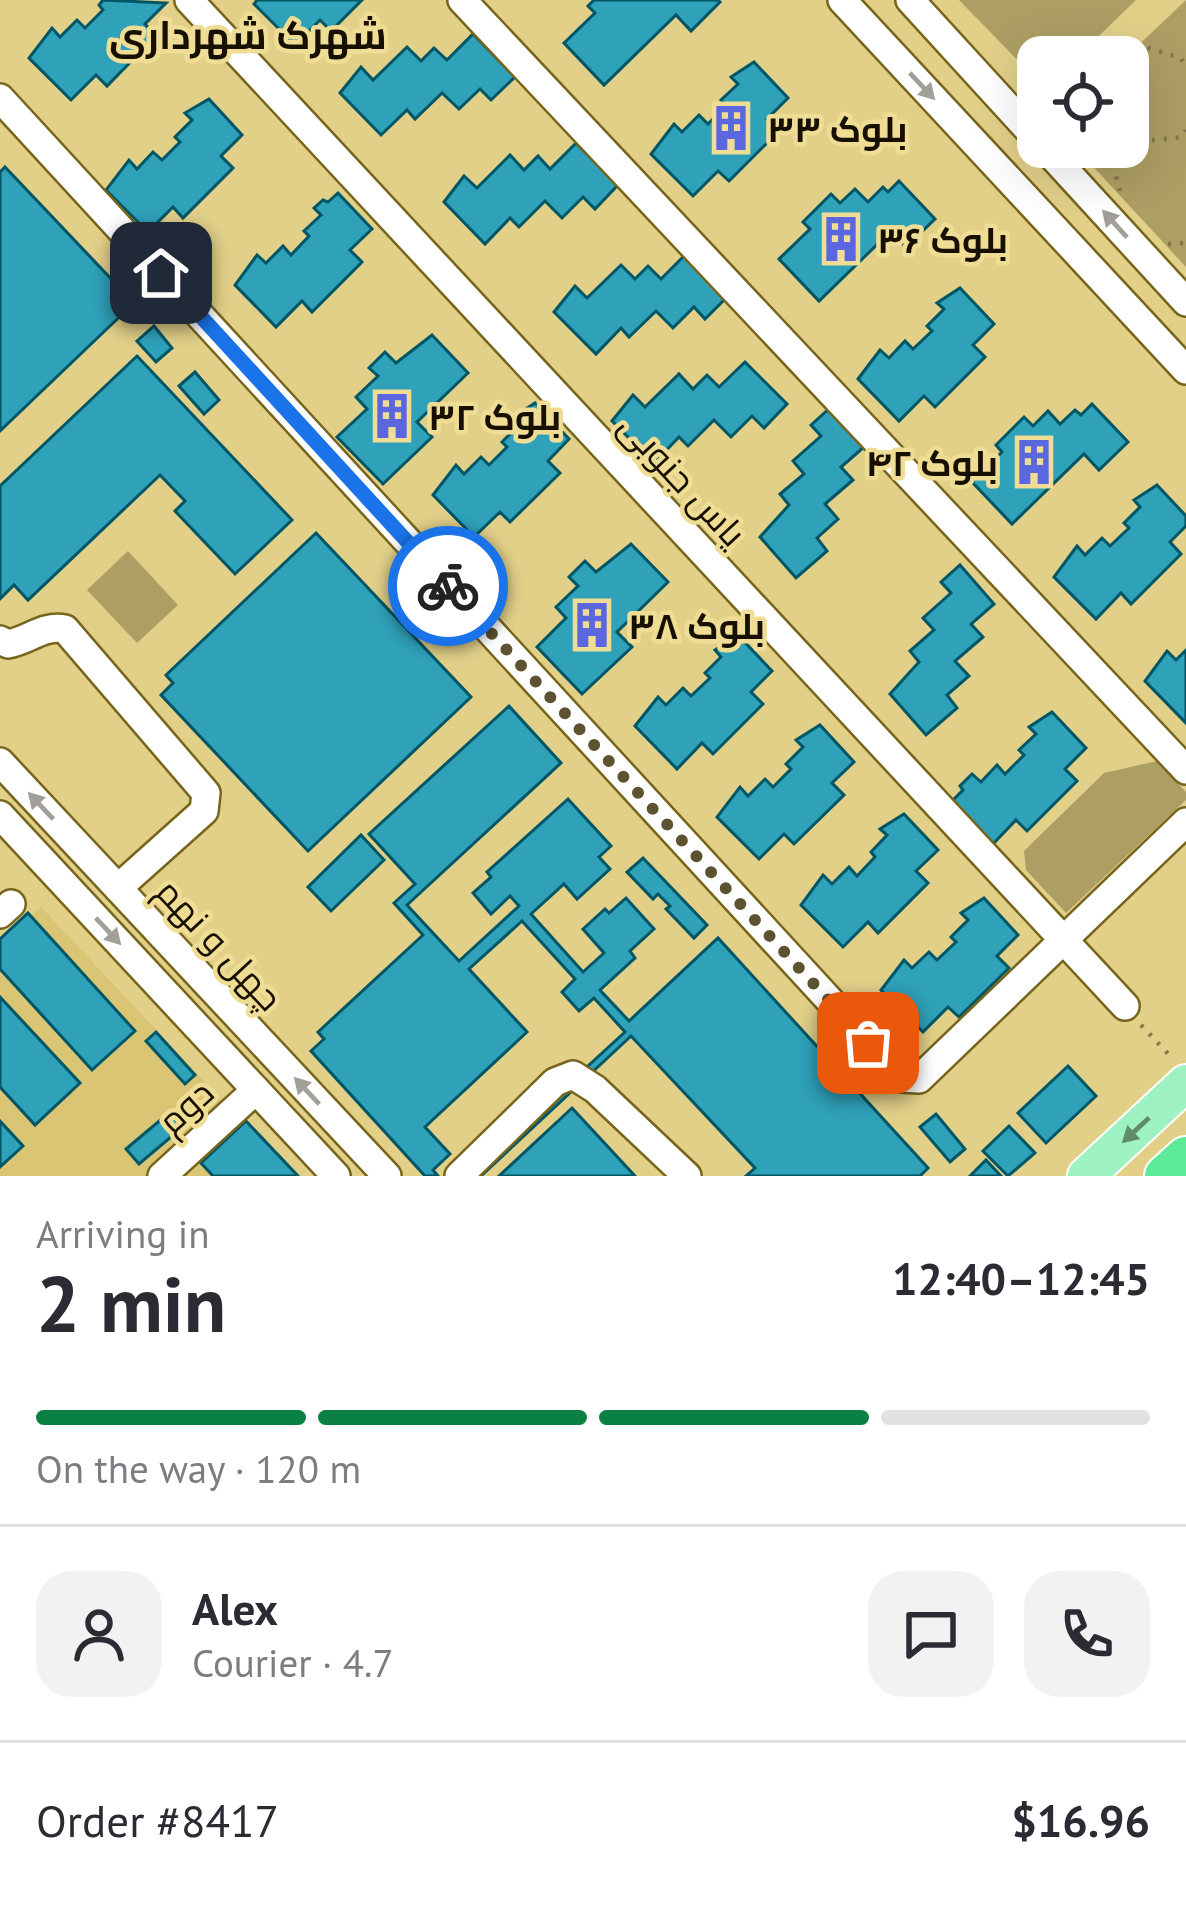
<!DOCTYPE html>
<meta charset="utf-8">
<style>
body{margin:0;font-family:"PT Sans",Cairo,sans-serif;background:#f2f2f3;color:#2b2b33;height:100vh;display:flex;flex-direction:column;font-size:45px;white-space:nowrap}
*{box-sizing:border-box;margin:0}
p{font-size:39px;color:#7c7c81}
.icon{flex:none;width:66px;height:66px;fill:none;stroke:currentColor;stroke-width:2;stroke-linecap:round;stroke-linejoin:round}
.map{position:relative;height:1176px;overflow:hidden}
.panel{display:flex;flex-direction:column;background:#fff;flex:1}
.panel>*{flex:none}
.controls{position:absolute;left:1017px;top:36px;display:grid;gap:24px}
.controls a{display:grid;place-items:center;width:132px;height:132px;border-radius:24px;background:#fff;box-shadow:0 12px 48px #0002;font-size:60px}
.pin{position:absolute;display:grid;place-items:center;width:102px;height:102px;color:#fff;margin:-51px;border-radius:24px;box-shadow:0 6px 18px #0006}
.courier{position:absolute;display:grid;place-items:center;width:120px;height:120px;margin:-60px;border:9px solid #1a73e8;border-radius:50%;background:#fff;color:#222;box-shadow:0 3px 15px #0007}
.overview em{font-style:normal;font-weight:700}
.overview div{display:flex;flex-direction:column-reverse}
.overview{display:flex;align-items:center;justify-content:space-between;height:204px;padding:0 36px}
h1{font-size:78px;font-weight:700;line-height:90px}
.bar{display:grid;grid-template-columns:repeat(4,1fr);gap:18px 12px;align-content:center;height:144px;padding:0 36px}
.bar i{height:15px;border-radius:9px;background:#e1e1e2}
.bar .on{background:#0b8043}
.bar p{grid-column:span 4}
.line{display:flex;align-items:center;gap:30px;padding:0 36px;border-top:3px solid #e1e1e2}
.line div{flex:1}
.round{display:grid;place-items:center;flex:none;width:126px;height:126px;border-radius:36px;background:#f2f2f3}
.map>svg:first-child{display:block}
</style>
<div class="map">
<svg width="1186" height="1176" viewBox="0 0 1186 1176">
<rect width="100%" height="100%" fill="#e2d089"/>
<polygon fill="#dac575" points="41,907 293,1176 0,1176 0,945"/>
<g fill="#ad9e64">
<polygon points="959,0 1136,0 1077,57 1038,57 1038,81"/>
<polygon points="1186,0 1186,267 1075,147 1128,147 1126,57"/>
<polygon points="128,551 178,605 137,643 87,590"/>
<polygon points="1157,761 1186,792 1186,800 1066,913 1026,870 1024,851 1104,773"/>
</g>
<g fill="#2fa1b9" stroke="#005665" stroke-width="3">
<polygon points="103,0 166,3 145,24 156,36 107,86 96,75 71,100 29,58 52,28 60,37 77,20 85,28 103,10 99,5"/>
<polygon points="257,0 362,0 331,31 320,20 295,45 254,4"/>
<polygon points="594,0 718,0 720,2 691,31 676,15 604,85 564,43 595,13 588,6"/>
<polygon points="473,34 515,77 491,100 480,89 459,109 442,93 415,119 407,110 381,135 340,93 361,67 373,80 407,47 421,61 434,48 447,60"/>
<polygon points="754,62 788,98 767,119 779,131 729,181 718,171 693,196 651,154 674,124 682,132 699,115 708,124 726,105 721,100 738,84 731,77"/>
<polygon points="209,99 242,135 221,156 233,168 183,218 173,207 148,232 106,190 129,160 137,169 153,152 162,160 180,142 175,137 192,120 185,113"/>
<polygon points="576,143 618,185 595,209 583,197 562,218 545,201 519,227 510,218 485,244 444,202 464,176 477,188 510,155 524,170 538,156 550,169"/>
<polygon points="5,167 134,303 0,431 0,172"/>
<polygon points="899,181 935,219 906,247 891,231 819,301 779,259 810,229 803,222 831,194 840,203 855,189 868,202 883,187 888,192"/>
<polygon points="338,193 372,229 350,250 362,262 312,312 302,301 276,327 235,285 257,255 266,263 283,246 291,255 309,236 304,231 321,215 314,208 323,200 328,202"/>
<polygon points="687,253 729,295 705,319 694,307 673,328 656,311 629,337 621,328 596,354 554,312 575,286 587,298 621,265 635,279 648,266 661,279"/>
<polygon points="960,288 994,324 973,345 985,357 935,407 924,396 899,421 858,379 880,350 889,358 905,341 913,349 932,331 927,326 944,309 937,303"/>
<polygon points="154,326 172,348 156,362 137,341"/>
<polygon points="432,335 468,373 417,422 432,437 383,484 337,437 367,409 356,397 378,376 369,368 385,352 396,363"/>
<polygon points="137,356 292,520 235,574 175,511 185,501 160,475 28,600 14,585 0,599 0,486"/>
<polygon points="745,362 787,404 764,428 752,416 731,437 714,420 688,446 679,437 654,463 612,421 633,395 645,407 679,374 693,389 707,375 719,387"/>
<polygon points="195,372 219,400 204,414 179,386"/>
<polygon points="535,403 569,439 548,461 560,473 510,522 500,512 474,537 433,495 456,465 464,474 481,457 489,465 507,447 502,442 519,425 512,418"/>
<polygon points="1092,404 1128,442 1099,470 1084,454 1012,524 972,482 1002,452 996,445 1024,417 1033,426 1048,411 1060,424 1075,410 1081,415"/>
<polygon points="830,408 864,447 841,467 853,480 825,504 838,519 817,538 827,551 796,578 760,537 789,505 780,494 804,474 793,461 821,436 811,425"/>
<polygon points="1157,485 1186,516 1186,526 1170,542 1181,554 1131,604 1121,593 1096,619 1054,577 1077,546 1085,555 1102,538 1110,546 1129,528 1124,523 1140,507 1134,500"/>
<polygon points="316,533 471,697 308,851 161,695 173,683 166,675"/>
<polygon points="631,544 668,582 617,632 632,647 582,694 537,647 566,618 556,607 578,586 569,577 585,561 596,572"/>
<polygon points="960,565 994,604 971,624 983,637 955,661 969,676 947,695 957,708 926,735 890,694 919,662 910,651 934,630 923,618 951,593 941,582"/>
<polygon points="738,635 772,671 751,692 763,704 713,754 702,743 677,769 635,726 658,697 666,705 683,688 691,696 710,678 705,673 721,657 715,650"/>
<polygon points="1186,650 1186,723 1145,681 1167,651 1176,660"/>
<polygon points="509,706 561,763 407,905 459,961 519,906 510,896 491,914 473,893 491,877 487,872 568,799 611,846 599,857 610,869 577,899 564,884 531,914 583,972 604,953 583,929 605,909 609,913 626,898 654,929 630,951 635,958 600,990 629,1021 718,938 928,1168 920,1176 746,1176 755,1168 631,1036 481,1176 468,1176 625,1032 594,998 579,1011 562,992 575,979 522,921 469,969 527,1032 425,1127 450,1154 433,1170 438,1176 425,1176 311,1051 324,1039 318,1032 423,935 394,903 415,884 369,834"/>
<polygon points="1052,712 1086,748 1065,769 1077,781 1027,831 1016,820 991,846 949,804 963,790 960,786 972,774 981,782 997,765 1005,774 1024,755 1019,750 1036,734 1029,727"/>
<polygon points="820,725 854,762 832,783 844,795 794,844 784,834 759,859 717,817 740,787 748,796 765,779 773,787 791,769 786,764 803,747 796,740"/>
<polygon points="904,814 938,850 916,871 928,883 878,933 868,922 843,947 801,905 823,875 832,884 849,867 857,876 875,857 871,852 887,835 880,829"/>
<polygon points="361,835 384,860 331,911 308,887"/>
<polygon points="643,858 707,925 694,938 666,909 670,906 658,894 653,899 627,872"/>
<polygon points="984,898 1018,935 997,956 1009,968 959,1017 948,1007 923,1032 881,990 904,960 912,968 929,952 937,960 956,942 951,937 968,920 961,913"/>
<polygon points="28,913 135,1031 92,1070 0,969 0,939"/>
<polygon points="0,997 80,1083 35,1125 0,1087"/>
<polygon points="156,1032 195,1075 185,1084 146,1041"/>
<polygon points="1068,1066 1096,1096 1046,1143 1018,1113"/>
<polygon points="572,1108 635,1176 499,1176"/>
<polygon points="171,1111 184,1126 139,1164 126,1149"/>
<polygon points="936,1114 965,1149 950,1162 920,1127"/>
<polygon points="0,1121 23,1146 0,1167"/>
<polygon points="246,1121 298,1176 213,1176 201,1163"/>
<polygon points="1009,1126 1035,1153 1008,1176 983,1151"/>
<polygon points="986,1160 1001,1176 970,1176"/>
</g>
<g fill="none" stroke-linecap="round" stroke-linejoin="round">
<defs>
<g id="minor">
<polyline points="189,0 1125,1006"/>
<polyline points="462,0 1186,770"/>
<polyline points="842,0 1186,370"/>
<polyline points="910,0 1038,140"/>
<polyline points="0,98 901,1078 919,1079 1186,822"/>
<polyline points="1044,147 1186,302"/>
<path d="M0,640l8,4c22,-4 34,-19 57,-15l141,164 -2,18 -86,77"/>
<polyline points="0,762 387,1176"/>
<polyline points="0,815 336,1176"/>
<polyline points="0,914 11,904"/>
<polyline points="162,1176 256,1090"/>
<polyline points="459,1176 555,1082 573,1075 595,1089 687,1176"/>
</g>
<polyline id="major" points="1086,1176 1186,1083"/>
<polyline id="highway" points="1166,1176 1186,1158"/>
</defs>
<use href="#minor" stroke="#77651c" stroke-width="32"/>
<use href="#major" stroke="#fff" stroke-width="40"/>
<use href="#highway" stroke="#fff" stroke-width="46"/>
<g stroke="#84774a" stroke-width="4.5" stroke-dasharray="3 9" stroke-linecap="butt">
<polyline points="1102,57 1138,45 1181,58 1186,69"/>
<polyline points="1128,143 1182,137 1186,130"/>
<polyline points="1120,191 1113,165 1121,147"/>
<polyline points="1168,244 1186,243"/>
<polyline points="1141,1025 1174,1060"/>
</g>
<use href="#minor" stroke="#fff" stroke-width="27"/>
<use href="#major" stroke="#9ef2c2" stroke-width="36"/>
<use href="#highway" stroke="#5dea99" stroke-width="42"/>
</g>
<defs><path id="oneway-solid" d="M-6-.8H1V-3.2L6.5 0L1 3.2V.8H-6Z" transform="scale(3)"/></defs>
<g fill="#a29f99">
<use href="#oneway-solid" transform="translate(922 86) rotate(47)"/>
<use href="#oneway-solid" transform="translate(1115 224) rotate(-132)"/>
<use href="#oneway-solid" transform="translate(41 806) rotate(-133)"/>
<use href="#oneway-solid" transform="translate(108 931) rotate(47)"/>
<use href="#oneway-solid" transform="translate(307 1091) rotate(-133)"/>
</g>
<use fill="#618c6b" href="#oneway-solid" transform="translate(1136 1130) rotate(137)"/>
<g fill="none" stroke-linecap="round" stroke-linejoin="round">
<polyline stroke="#5e5330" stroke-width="12" stroke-dasharray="0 21.6" points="448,586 868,1043"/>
<polyline stroke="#1a73e8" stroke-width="15" points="161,273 448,586"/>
</g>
<defs>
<symbol id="building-bare" viewBox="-9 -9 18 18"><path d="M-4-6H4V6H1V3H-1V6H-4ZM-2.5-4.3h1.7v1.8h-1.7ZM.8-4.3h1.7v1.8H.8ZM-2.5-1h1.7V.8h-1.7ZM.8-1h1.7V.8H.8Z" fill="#5b67de" stroke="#f0dd95" stroke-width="2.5" paint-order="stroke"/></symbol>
</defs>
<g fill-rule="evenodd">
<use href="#building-bare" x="698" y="95" width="66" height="66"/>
<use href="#building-bare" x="808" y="206" width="66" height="66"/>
<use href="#building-bare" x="359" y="383" width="66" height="66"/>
<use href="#building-bare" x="1001" y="429" width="66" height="66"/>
<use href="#building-bare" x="559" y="592" width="66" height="66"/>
</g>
<g text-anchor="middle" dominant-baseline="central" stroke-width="9" stroke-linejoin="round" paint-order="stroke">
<g font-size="36" font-weight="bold" fill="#171000" stroke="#f0dd95" text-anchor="start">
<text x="767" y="128">بلوک ۳۳</text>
<text x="877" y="239">بلوک ۳۶</text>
<text x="428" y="416">بلوک ۳۲</text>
<text x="998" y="462" text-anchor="end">بلوک ۴۲</text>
<text x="628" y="625">بلوک ۳۸</text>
</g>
<g font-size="36" fill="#171000" stroke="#f0dd95">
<text transform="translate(683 479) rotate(47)">یاس جنوبی</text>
<text transform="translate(220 944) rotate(47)">چهل و نهم</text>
<text transform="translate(185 1106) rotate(-42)">دوم</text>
</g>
<g font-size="39" font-weight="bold" fill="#171000" stroke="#f0dd95">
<text x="248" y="34">شهرک شهرداری</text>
</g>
</g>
</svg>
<div class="controls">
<a><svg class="icon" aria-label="locate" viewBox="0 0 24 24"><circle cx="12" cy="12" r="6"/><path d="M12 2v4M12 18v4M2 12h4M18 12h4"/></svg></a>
</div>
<div class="pin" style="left:868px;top:1043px;background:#ea580c"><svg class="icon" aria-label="bag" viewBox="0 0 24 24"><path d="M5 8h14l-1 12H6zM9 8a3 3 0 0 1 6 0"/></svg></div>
<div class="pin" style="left:161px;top:273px;background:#1f2937"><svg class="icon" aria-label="home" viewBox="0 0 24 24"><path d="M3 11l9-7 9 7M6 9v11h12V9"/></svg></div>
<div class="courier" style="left:448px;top:586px"><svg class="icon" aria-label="bike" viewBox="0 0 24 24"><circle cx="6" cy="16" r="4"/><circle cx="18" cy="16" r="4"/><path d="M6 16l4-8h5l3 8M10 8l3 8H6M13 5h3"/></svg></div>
</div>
<section class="panel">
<div class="overview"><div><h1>2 min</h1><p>Arriving in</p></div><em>12:40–12:45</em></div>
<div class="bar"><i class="on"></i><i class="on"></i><i class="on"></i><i></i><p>On the way · 120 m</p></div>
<div class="line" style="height:216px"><a class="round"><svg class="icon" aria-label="person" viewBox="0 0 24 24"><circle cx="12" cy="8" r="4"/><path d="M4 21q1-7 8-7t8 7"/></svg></a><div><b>Alex</b><p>Courier · 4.7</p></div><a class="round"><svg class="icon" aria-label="chat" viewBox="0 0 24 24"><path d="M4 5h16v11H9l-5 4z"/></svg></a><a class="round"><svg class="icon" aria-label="phone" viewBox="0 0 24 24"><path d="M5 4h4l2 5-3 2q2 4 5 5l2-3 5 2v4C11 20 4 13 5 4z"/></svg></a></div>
<div class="line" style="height:156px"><div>Order #8417</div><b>$16.96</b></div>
</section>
